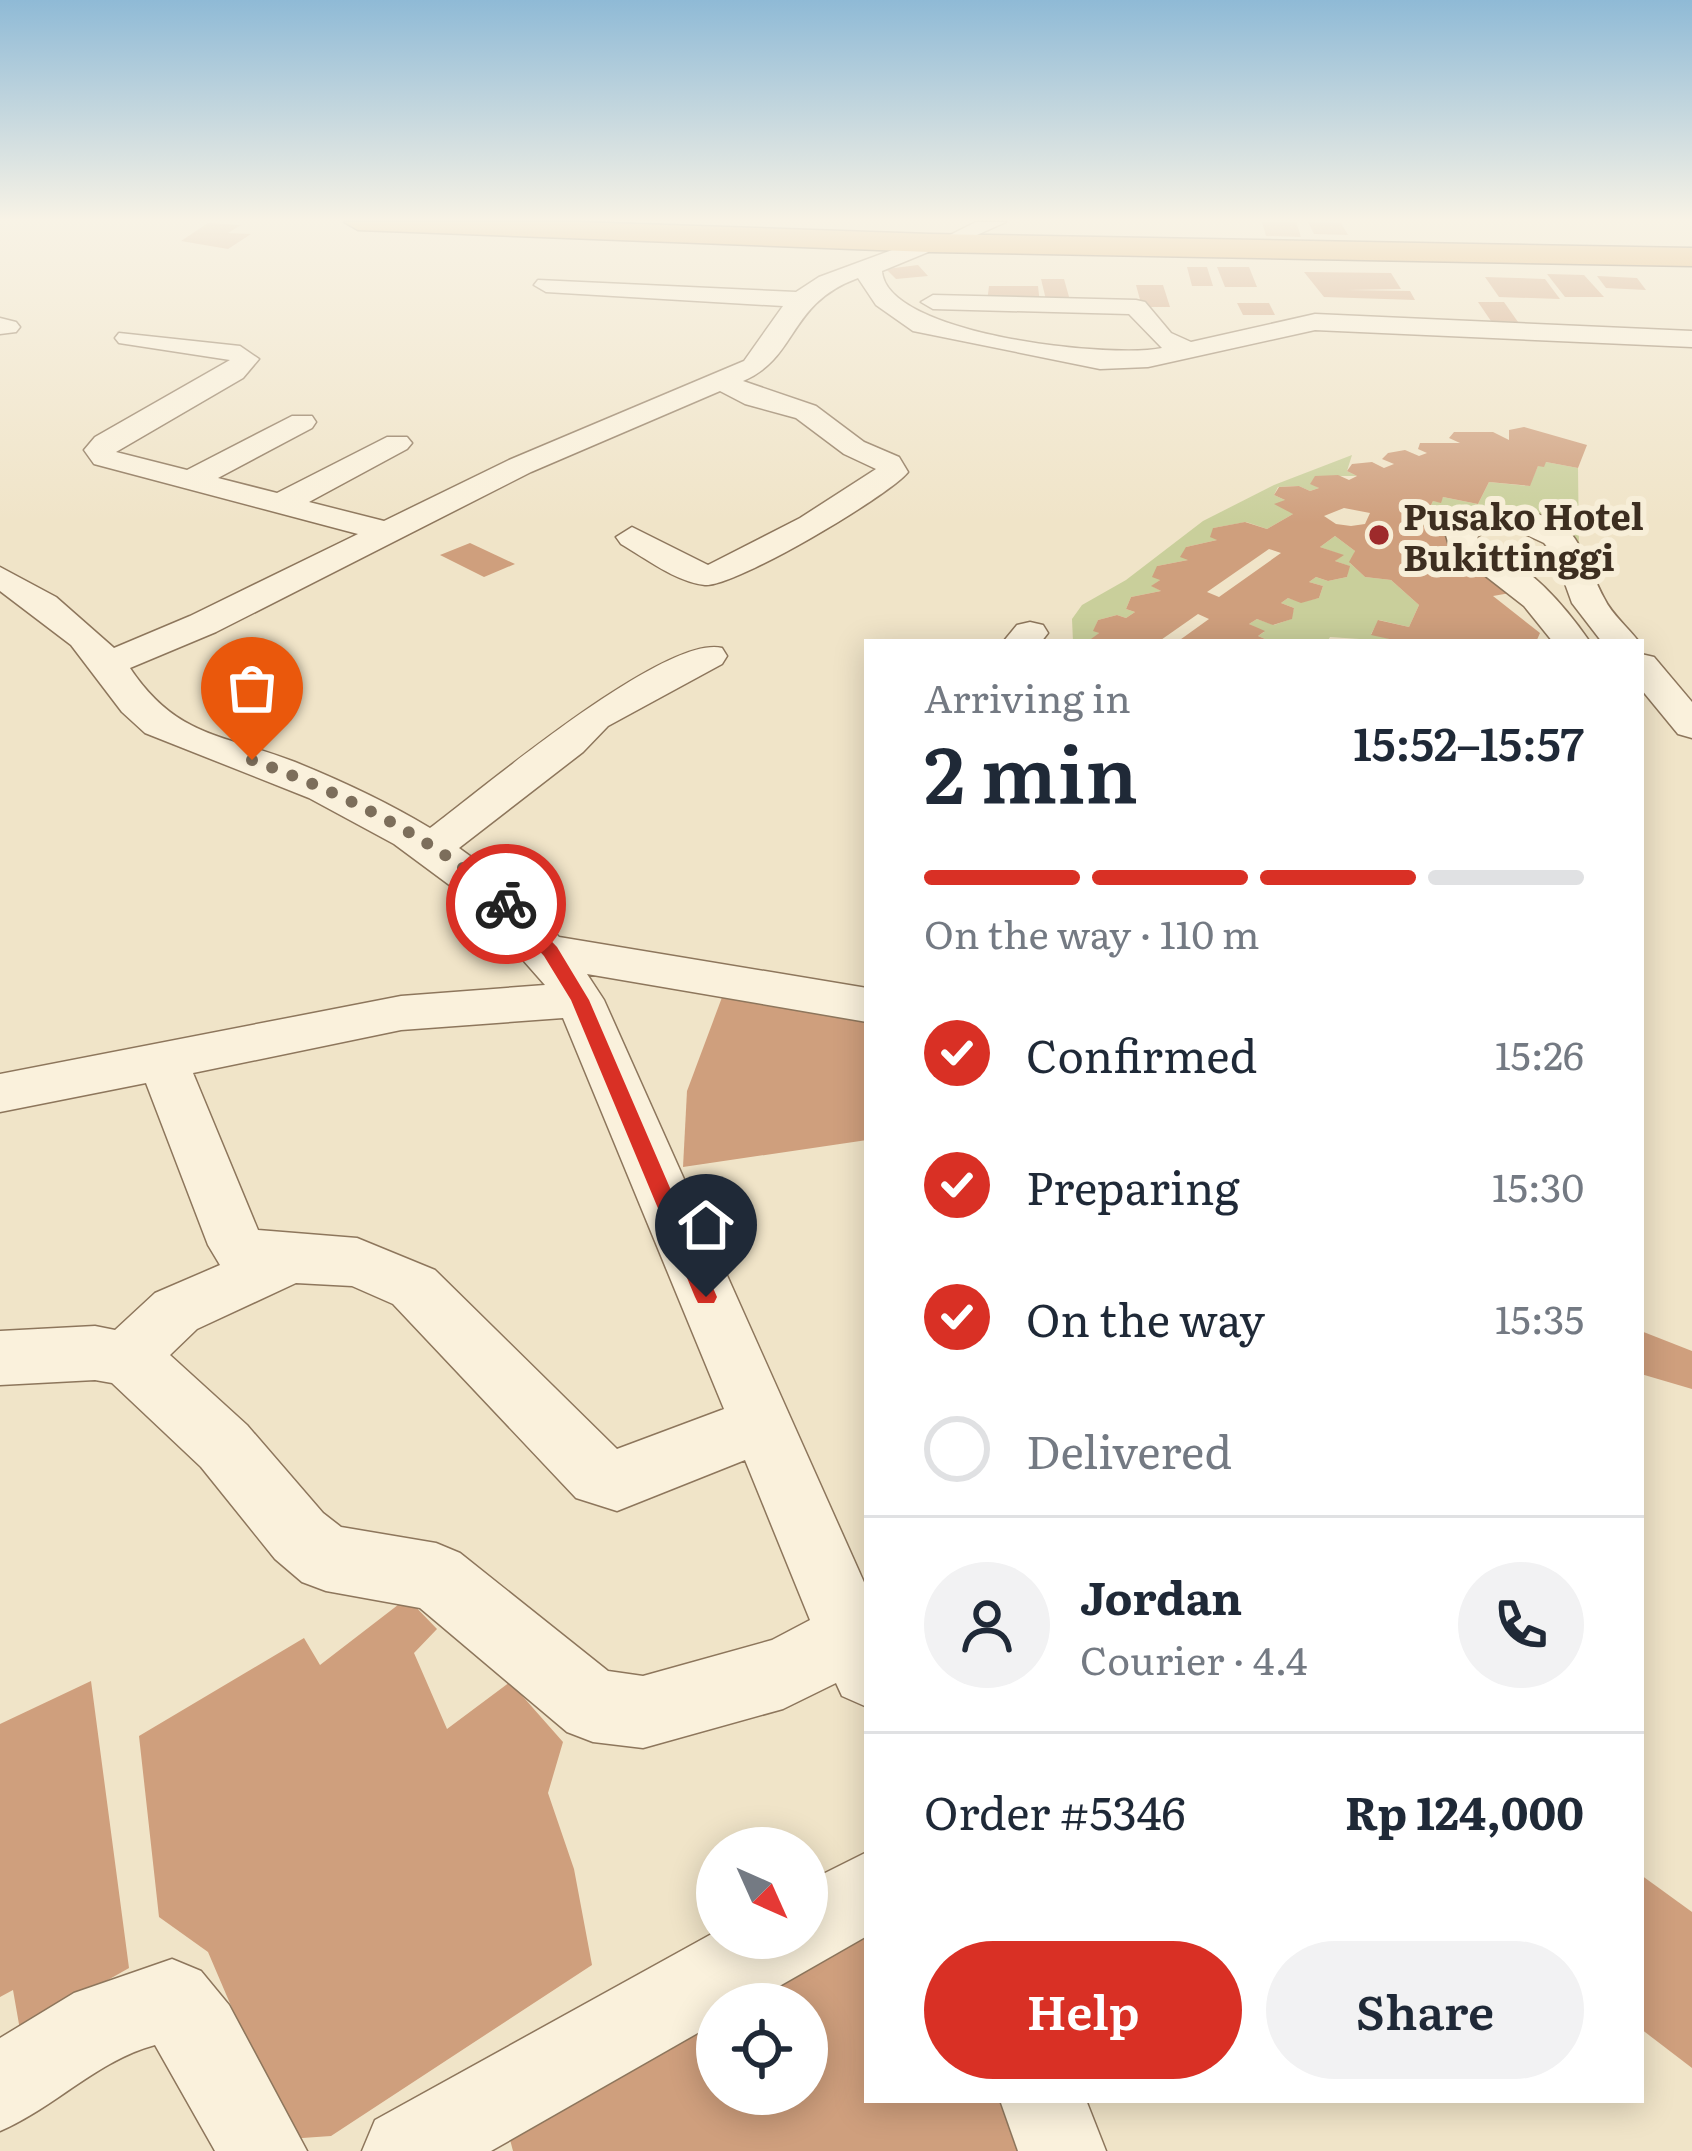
<!DOCTYPE html>
<meta charset="utf-8">
<style>
body{margin:0;font-family:Literata,serif;background:#f2f2f3;color:#1f2937;height:100vh;display:flex;flex-direction:column;font-size:45px;white-space:nowrap}
*{box-sizing:border-box;margin:0}
p{font-size:39px;color:#747a83}
.icon{flex:none;width:66px;height:66px;fill:none;stroke:currentColor;stroke-width:2;stroke-linecap:round;stroke-linejoin:round}
.map{position:relative;flex:1;overflow:hidden}
.details{position:absolute;left:864px;top:639px;width:780px;height:1464px;display:flex;flex-direction:column;background:#fff;border-radius:0px;box-shadow:0 6px 30px #0003}
.details>*{flex:none}
.needle{width:78px;rotate:135deg}
.fabs{position:absolute;left:696px;top:1827px;display:grid;gap:24px}
.fabs a{display:grid;place-items:center;width:132px;height:132px;border-radius:50%;background:#fff;box-shadow:0 6px 30px #0003;font-size:60px}
.pin{position:absolute;display:grid;place-items:center;width:102px;height:102px;color:#fff;margin:-123px -51px;border-radius:50% 50% 50% 0;rotate:-45deg;box-shadow:0 0 12px #0007}
.pin .icon{rotate:45deg}
.courier{position:absolute;display:grid;place-items:center;width:120px;height:120px;margin:-60px;border:9px solid #d93025;border-radius:50%;background:#fff;color:#222;box-shadow:0 3px 15px #0007}
.headline em{font-style:normal;font-weight:600}
.headline div{display:flex;flex-direction:column-reverse}
.headline{display:flex;align-items:center;justify-content:space-between;height:204px;padding:0 60px}
h1{font-size:78px;font-weight:600;line-height:90px}
.bar{display:grid;grid-template-columns:repeat(4,1fr);gap:18px 12px;align-content:center;height:144px;padding:0 60px}
.bar i{height:15px;border-radius:9px;background:#e0e1e3}
.bar .selected{background:#d93025}
.bar p{grid-column:span 4}
.line{display:flex;align-items:center;gap:30px;padding:0 60px;border-top:3px solid #e0e1e3}
.line div{flex:1}
.round{display:grid;place-items:center;flex:none;width:126px;height:126px;border-radius:63px;background:#f2f2f3}
ol{padding:0 60px;list-style:none}
li{display:flex;align-items:center;gap:36px;height:132px}
li p{margin-inline-start:auto}
li .icon{padding:12px;border-radius:50%;background:#d93025;color:#fff;stroke-width:4}
li:last-child{color:#747a83}
li i{width:66px;height:66px;border:6px solid #e0e1e3;border-radius:50%}
.primary-button{display:flex;gap:24px;margin-top:auto;padding:24px 60px}
.primary-button a{flex:1;height:138px;border-radius:72px;background:#d93025;color:#fff;font-size:48px;font-weight:600;line-height:138px;text-align:center}
.primary-button a+a{background:#f2f2f3;color:#1f2937}
.map>svg:first-child{display:block}
</style>
<div class="map">
<svg width="1692" height="2151" viewBox="0 0 1692 2151">
<rect width="100%" height="100%" fill="#f0e4c8"/>
<g fill="#c9cf9b">
<polygon points="1352,455 1347,471 1357,476 1316,476 1311,483 1319,488 1310,491 1299,486 1278,487 1274,495 1285,500 1293,514 1267,529 1246,522 1213,528 1217,540 1186,547 1188,560 1157,566 1160,580 1152,586 1161,591 1131,597 1126,609 1135,612 1126,618 1117,615 1098,620 1094,630 1099,633 1092,639 1098,642 1073,642 1072,619 1082,605 1126,580 1203,521 1274,485"/>
<path d="M1546,462l32,6 1,82c-7,-39 -107,-42 -134,-20l-24,-5 12,-24 7,1 3,-5 35,7 11,-22 40,4 9,-20z"/>
<polygon points="1335,536 1355,551 1350,563 1365,577 1391,580 1419,605 1409,627 1379,620 1371,634 1403,642 1330,637 1327,642 1272,642 1258,636 1264,632 1249,624 1257,619 1274,625 1291,619 1294,608 1281,603 1288,598 1301,602 1319,598 1323,586 1309,582 1316,577 1328,581 1347,577 1349,566 1335,561 1342,555 1320,547"/>
</g>
<g fill="#cf9f7d" fill-rule="evenodd">
<polygon points="1262,222 1296,222 1301,237 1266,236"/>
<polygon points="1308,222 1341,223 1348,235 1314,234"/>
<polygon points="208,223 241,225 228,233 251,234 228,249 181,241"/>
<polygon points="918,265 928,276 896,279 886,269"/>
<polygon points="1187,267 1207,267 1213,286 1192,286"/>
<polygon points="1217,267 1249,267 1257,287 1225,287"/>
<polygon points="1304,272 1391,273 1401,289 1347,290 1410,291 1415,300 1324,297"/>
<polygon points="1547,274 1584,275 1604,297 1565,297"/>
<polygon points="1597,276 1637,278 1646,290 1606,288"/>
<polygon points="1485,277 1545,279 1560,299 1499,297"/>
<polygon points="1041,279 1064,279 1071,304 1047,304"/>
<polygon points="1136,285 1163,285 1170,307 1142,307"/>
<polygon points="989,286 1038,286 1040,304 987,302"/>
<polygon points="1478,302 1504,302 1518,322 1491,321"/>
<polygon points="1237,303 1269,303 1275,315 1243,315"/>
<path d="M1524,427l63,18 -9,23 -32,-6 -2,5 -6,-1 -8,20 -41,-4 -11,22 -35,-7 -2,6 -8,-2 -12,24 24,5 -2,4 11,9 21,-3 28,6 -3,12 10,35 -17,3 47,37 -4,9h-133l-32,-7 7,-15 31,7 10,-22 -28,-25 -26,-3 -16,-15 6,-11 -20,-15 -15,11 24,8 -9,6 15,5 -3,11 -19,4 -12,-4 -7,5 14,4 -4,12 -18,5 -13,-5 -7,5 13,5 -2,11 -19,6 -16,-6 -8,5 16,7 -7,5 14,6h-95l32,-23 -11,-5 -40,28 -67,-3 8,-6 -6,-2 5,-11 19,-5 9,3 9,-6 -9,-3 5,-12 30,-6 -10,-5 9,-6 -8,-3 5,-11 31,-6 -8,-3 6,-10 31,-7 -7,-3 3,-9 32,-6 22,7 26,-15 -19,-10 11,-4 -11,-5 5,-8 20,-1 11,5 9,-3 -9,-4 5,-8 23,-1 11,5 8,-4 -10,-5 5,-7 20,-2 12,6 10,-4 -12,-5 6,-6 17,-3 14,6 8,-3 -9,-4 2,-6h40l-11,-5 5,-6h39l16,8v-10zM1344,508l26,5 -5,11 -14,2 -15,-2 -12,-8zM1269,549l12,4 -62,44 -12,-5z"/>
<polygon points="470,543 515,564 484,577 440,555"/>
<polygon points="724,992 867,1009 867,1140 683,1167 687,1091"/>
<polygon points="1641,1331 1692,1351 1692,1389 1641,1374"/>
<polygon points="407,1598 437,1629 414,1653 447,1729 510,1682 563,1742 548,1793 574,1869 592,1965 331,2136 288,2139 208,1952 159,1917 139,1736 304,1638 320,1665"/>
<polygon points="91,1681 129,1968 20,2030 13,1990 0,1997 0,1724"/>
<polygon points="1641,1875 1692,1912 1692,2068 1641,2029"/>
<path d="M867,1897v203h155l24,51h-533l-10,-38 294,-175h10v-6zM717,2004h90v90h-90z"/>
</g>
<g fill="none" stroke-linecap="round" stroke-linejoin="round">
<defs>
<g id="minor">
<polygon points="976,222 1006,222 959,243 948,236"/>
<path d="M930,236l11,7 -3,5 -56,23c4,64 230,88 280,77l-33,-34 -196,-5 -12,-7 12,-7 203,5 9,2 26,31 20,9 124,-28 377,17v16l-377,-17 -167,37 -48,2 -187,-38 -37,-26 -18,-27c-71,26 -59,79 -115,103l73,25 48,36 35,15 9,15c-19,24 -175,116 -203,113 -29,-3 -60,-27 -84,-41l-5,-7 16,-10 76,38 92,-47 76,-49 -32,-15 -48,-36 -51,-14 -25,-13 -189,81 -315,160 -86,36c47,70 93,66 165,94 47,19 92,40 135,66 51,-38 235,-194 292,-180l5,8 -5,8 -114,62 -25,26 -124,96 44,32 56,57 308,51v34l-280,-48 17,26 263,589v118l-25,-11 -6,-13 -53,26 -140,39 -50,-6 -26,-10 -147,-124 -94,-17 -24,-9 -27,-23 -74,-92 -89,-84 -17,-3 -95,5v-54l95,-5 20,4 40,-37 65,-28 -12,-20 -62,-162 -146,29v-38l401,-78 144,-11 -74,-84 -77,-57 -85,-46 -164,-65 -23,-21 -51,-67 -71,-54v-24l56,30 58,51 76,-32 168,-82 -264,-70 -10,-14 11,-13 135,-77 -111,-17 -4,-5 4,-5 121,13 19,13 -16,19 -127,74 71,18 105,-54h20l4,6 -4,6 -94,50 59,15 110,-56h20l5,6 -5,6 -98,53 75,19 125,-61 235,-99 39,-55 -237,-14 -12,-7 4,-5 258,12 23,-15zM563,1018l161,391 -107,40 -182,-179 -78,-32 -99,-8 -65,-157 208,-43zM296,1283l56,3 41,18 183,194 41,13 128,-51 65,160 -38,20 -129,36 -35,-5 -148,-118 -24,-10 -95,-16 -18,-14 -76,-88 -77,-70 27,-26z"/>
<polygon points="0,318 16,322 20,327 16,332 0,334"/>
<path d="M1500,509c80,5 74,30 104,89 8,17 24,29 35,44h-37l-30,-39 -17,-47 -11,-13 -30,-14 -24,1 -12,6 -4,13h-24l-5,-17 5,-7z"/>
<path d="M1486,550c41,10 81,59 104,92h-37l-29,-36 -50,-39 -5,-7z"/>
<polygon points="1030,622 1043,625 1048,633 1041,642 1003,642 1017,625"/>
<polygon points="1641,654 1654,657 1692,702 1692,738 1678,734 1641,689"/>
<polygon points="867,1852 867,1936 748,2004 717,2004 717,2022 491,2151 362,2151 375,2120 717,1931 717,1938 807,1938 807,1882"/>
<path d="M172,1959l29,12 28,34 78,146h-92l-60,-106c-57,15 -101,63 -155,86v-93l74,-45z"/>
<polygon points="1000,2100 1086,2100 1106,2151 1018,2151"/>
</g>
<polygon id="highway" points="344,222 578,222 930,234 1692,248 1692,266 930,252 358,230"/>
</defs>
<use href="#minor" stroke="#8d765c" stroke-width="3"/>
<use href="#highway" stroke="#5b4430" stroke-width="3"/>
<use href="#minor" fill="#faf1dc" fill-rule="evenodd"/>
<use href="#highway" fill="#e0a458" fill-rule="evenodd"/>
</g>
<linearGradient id="sky" x2="0" y2="1"><stop stop-color="#8fbad6"/><stop offset="0.42" stop-color="#f8f3e6"/><stop offset="1" stop-color="#f8f3e6" stop-opacity="0"/></linearGradient>
<rect width="1692" height="523" fill="url(#sky)"/>
<polygon fill="#d93025" points="500,900 512,900 557,947 589,1000 717,1297 714,1303 698,1303 695,1297 571,1000 544,956 500,908"/>
<g fill="none" stroke-linecap="round" stroke-linejoin="round">
<path stroke="#7c6e5b" stroke-width="12" stroke-dasharray="0 21.6" d="M252,760c88,32 186,79 254,144"/>
</g>
<circle fill="#9e2a2b" stroke="#f7eed8" stroke-width="4.5" cx="1379" cy="535" r="12"/>
<g text-anchor="middle" dominant-baseline="central" stroke-width="12" stroke-linejoin="round" paint-order="stroke">
<g font-size="36" font-weight="bold" fill="#3d2e20" stroke="#f7eed8" text-anchor="start">
<text x="1403" y="514">Pusako Hotel<tspan x="1403" dy="41">Bukittinggi</tspan></text>
</g>
</g>
</svg>
<div class="fabs">
<a><svg class="needle" viewBox="-14 -14 28 28"><path d="M0-13l5 13h-10z" fill="#e53935"/><path d="M0 13l5-13h-10z" fill="#747a83"/></svg></a>
<a><svg class="icon" aria-label="locate" viewBox="0 0 24 24"><circle cx="12" cy="12" r="6"/><path d="M12 2v4M12 18v4M2 12h4M18 12h4"/></svg></a>
</div>
<div class="pin" style="left:252px;top:760px;background:#ea580c"><svg class="icon" aria-label="bag" viewBox="0 0 24 24"><path d="M5 8h14l-1 12H6zM9 8a3 3 0 0 1 6 0"/></svg></div>
<div class="pin" style="left:706px;top:1297px;background:#1f2937"><svg class="icon" aria-label="home" viewBox="0 0 24 24"><path d="M3 11l9-7 9 7M6 9v11h12V9"/></svg></div>
<div class="courier" style="left:506px;top:904px"><svg class="icon" aria-label="bike" viewBox="0 0 24 24"><circle cx="6" cy="16" r="4"/><circle cx="18" cy="16" r="4"/><path d="M6 16l4-8h5l3 8M10 8l3 8H6M13 5h3"/></svg></div>
<section class="details">
<div class="headline"><div><h1>2 min</h1><p>Arriving in</p></div><em>15:52–15:57</em></div>
<div class="bar"><i class="selected"></i><i class="selected"></i><i class="selected"></i><i></i><p>On the way · 110 m</p></div>
<ol>
<li><svg class="icon" aria-label="check" viewBox="0 0 24 24"><path d="M5 12l5 5 9-10"/></svg>Confirmed<p>15:26</p></li>
<li><svg class="icon" aria-label="check" viewBox="0 0 24 24"><path d="M5 12l5 5 9-10"/></svg>Preparing<p>15:30</p></li>
<li><svg class="icon" aria-label="check" viewBox="0 0 24 24"><path d="M5 12l5 5 9-10"/></svg>On the way<p>15:35</p></li>
<li><i></i>Delivered</li>
</ol>
<div class="line" style="height:216px"><a class="round"><svg class="icon" aria-label="person" viewBox="0 0 24 24"><circle cx="12" cy="8" r="4"/><path d="M4 21q1-7 8-7t8 7"/></svg></a><div><b>Jordan</b><p>Courier · 4.4</p></div><a class="round"><svg class="icon" aria-label="phone" viewBox="0 0 24 24"><path d="M5 4h4l2 5-3 2q2 4 5 5l2-3 5 2v4C11 20 4 13 5 4z"/></svg></a></div>
<div class="line" style="height:156px"><div>Order #5346</div><b>Rp 124,000</b></div>
<div class="primary-button"><a>Help</a><a>Share</a></div>
</section>
</div>
